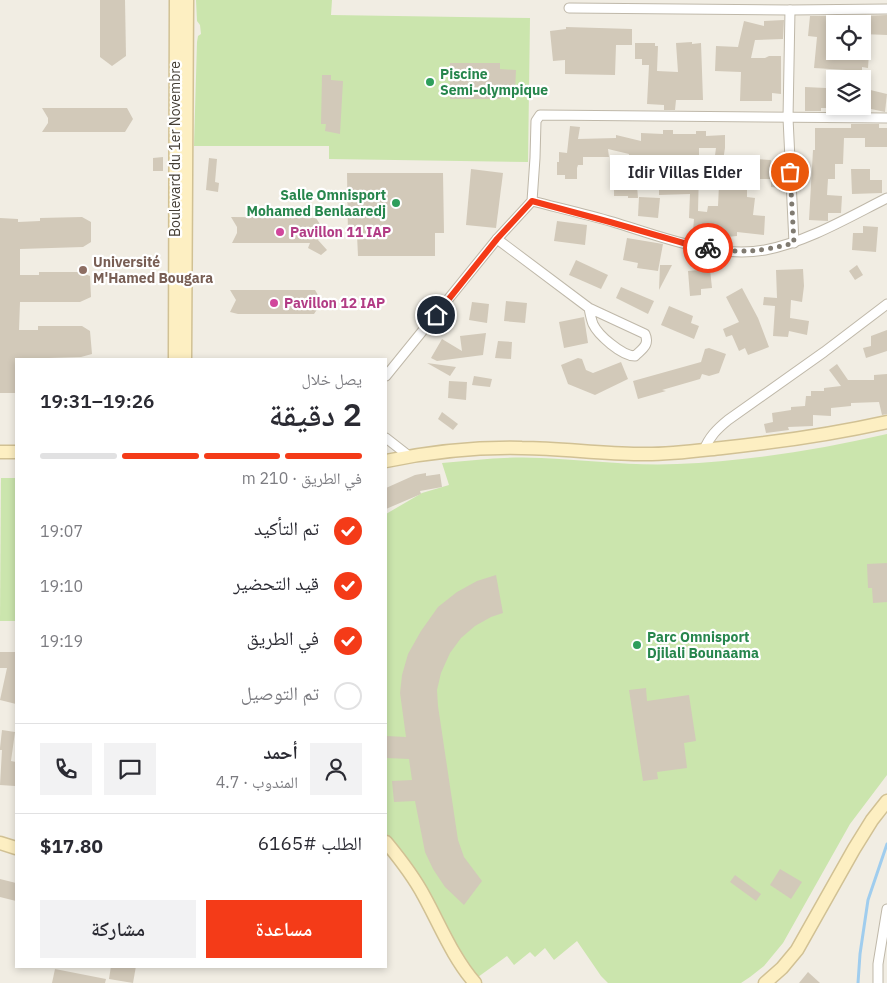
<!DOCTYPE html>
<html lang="ar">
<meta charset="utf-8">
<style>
body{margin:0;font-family:"IBM Plex Sans","Noto Naskh Arabic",sans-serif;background:#f2f2f3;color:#2b2b33;direction:rtl;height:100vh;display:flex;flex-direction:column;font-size:19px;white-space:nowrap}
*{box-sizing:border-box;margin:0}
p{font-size:16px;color:#7c7c81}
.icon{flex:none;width:28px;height:28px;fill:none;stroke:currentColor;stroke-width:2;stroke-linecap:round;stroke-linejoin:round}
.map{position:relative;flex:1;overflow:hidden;direction:ltr}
.side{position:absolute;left:15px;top:358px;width:372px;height:610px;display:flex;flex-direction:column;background:#fff;border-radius:0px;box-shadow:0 2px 8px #0003;direction:rtl}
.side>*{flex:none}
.buttons{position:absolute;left:826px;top:15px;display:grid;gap:10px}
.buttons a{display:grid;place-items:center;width:45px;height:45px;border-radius:0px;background:#fff;box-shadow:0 2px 8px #0003;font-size:25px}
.pin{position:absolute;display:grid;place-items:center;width:42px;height:42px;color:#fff;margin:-21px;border:2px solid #fff;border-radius:50%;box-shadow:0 1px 5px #0007}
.courier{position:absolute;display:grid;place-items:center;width:50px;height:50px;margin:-25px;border:4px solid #f43b18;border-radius:50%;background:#fff;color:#222;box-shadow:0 1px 6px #0007}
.bubble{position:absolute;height:35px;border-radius:0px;background:#fff;box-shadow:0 2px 8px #0003;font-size:16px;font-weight:600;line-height:35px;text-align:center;direction:rtl}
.summary em{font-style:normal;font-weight:600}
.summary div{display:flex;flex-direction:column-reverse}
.summary{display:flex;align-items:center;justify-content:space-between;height:85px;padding:0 25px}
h1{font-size:32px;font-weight:600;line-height:38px}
.bar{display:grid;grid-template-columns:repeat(4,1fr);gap:8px 5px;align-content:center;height:60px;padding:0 25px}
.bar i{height:6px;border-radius:4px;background:#e1e1e2}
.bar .selected{background:#f43b18}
.bar p{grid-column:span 4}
.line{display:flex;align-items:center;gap:12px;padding:0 25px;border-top:1px solid #e1e1e2}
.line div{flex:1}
.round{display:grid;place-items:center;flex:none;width:52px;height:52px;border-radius:0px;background:#f2f2f3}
ol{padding:0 25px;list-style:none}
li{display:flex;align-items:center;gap:15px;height:55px}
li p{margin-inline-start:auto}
li .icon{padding:5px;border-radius:50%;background:#f43b18;color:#fff;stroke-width:4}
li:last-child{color:#7c7c81}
li i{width:28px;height:28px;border:2px solid #e1e1e2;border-radius:50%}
.action{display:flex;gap:10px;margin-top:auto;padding:10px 25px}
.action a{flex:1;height:58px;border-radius:0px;background:#f43b18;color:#fff;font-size:20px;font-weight:600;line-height:58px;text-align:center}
.action a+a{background:#f2f2f3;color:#2b2b33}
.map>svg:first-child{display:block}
</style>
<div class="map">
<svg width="887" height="983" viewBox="0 0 887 983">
<rect width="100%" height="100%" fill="#f1ede3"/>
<g fill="#cbe5ad">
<polygon points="196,0 332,0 331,15 530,18 528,162 329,159 329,146 194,146 197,42 198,36 201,34 200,25 197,21"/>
<path d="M887,434v341l-37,49 -67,119 -19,23 -14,11 -9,6h-133l-7,-7 -24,-35 -23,19 -9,-12 -10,9 -5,-5 -16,13 -7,-9 -29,21 -16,-16 -60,-107 -16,-19v-321l36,-21 27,-8 -7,-22c33,-3 66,-7 99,-5 45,2 90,8 136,6 70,-3 141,-14 210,-30z"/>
<polygon points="1,478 16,478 16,621 0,621"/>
</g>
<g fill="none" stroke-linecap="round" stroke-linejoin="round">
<polyline stroke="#a0cdee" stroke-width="3" points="858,983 860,954 868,900 887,844"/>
</g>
<g fill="#d2c9b9">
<polygon points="100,0 125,0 126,56 112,66 100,57"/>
<polygon points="887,15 887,35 862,34 862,16"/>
<polygon points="810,16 831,16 831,20 835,20 835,51 869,53 868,68 862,67 862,74 846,72 846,70 814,68 817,37 808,36"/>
<polygon points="784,20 783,39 755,40 751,58 765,58 769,56 781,56 781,94 772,93 772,101 740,101 741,72 715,71 716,46 738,47 744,21 764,26 764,21"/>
<polygon points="566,27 632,29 632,45 616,45 615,75 565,74 565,60 553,61 550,31 566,29"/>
<polygon points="692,42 692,44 701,43 703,100 676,100 675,110 664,110 664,105 647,104 649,65 642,65 642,59 635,59 635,43 655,43 655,46 658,46 657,71 678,72 676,43"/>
<polygon points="450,63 500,63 500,69 516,70 515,92 501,91 501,99 450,99"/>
<polygon points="322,75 331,75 331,80 343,81 340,134 325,131 326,124 321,124"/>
<polygon points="805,87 826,88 826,96 835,96 835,108 821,108 821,111 805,111"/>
<polygon points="862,88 887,94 885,112 862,107"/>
<polygon points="42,108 127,108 133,119 125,132 42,132 48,123 48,118"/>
<polygon points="851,124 879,124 879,128 887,128 887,147 865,147 865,138 844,138 843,164 835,164 835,179 828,179 827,195 842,196 841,213 828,213 828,221 809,220 813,150 815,150 815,128 851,128"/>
<polygon points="570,126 580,127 578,139 616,138 616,135 641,141 641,133 663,134 663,130 673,130 673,134 696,134 696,131 706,131 706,136 725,135 725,148 722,167 755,168 755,159 771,160 770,179 747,179 747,197 755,198 753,215 765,216 764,235 737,232 737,236 727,237 727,239 707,241 706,232 693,231 694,219 689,218 690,194 659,195 659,183 691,183 693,172 699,172 698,211 707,212 708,206 718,206 719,185 711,185 716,148 699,148 699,165 654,165 654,174 636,174 638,198 628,198 628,196 614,196 614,180 627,180 629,154 608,149 609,157 583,157 583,165 578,165 577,168 577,179 565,179 565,175 557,175 557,162 559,162 559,152 567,153"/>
<polygon points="163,157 163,171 153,171 153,158"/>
<polygon points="209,158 217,159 215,182 219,183 218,192 206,190"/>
<polygon points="471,169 503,173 496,228 466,225"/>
<polygon points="851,169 870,169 870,180 882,180 882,193 852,194"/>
<polygon points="771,172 781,172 781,188 771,187"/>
<polygon points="347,173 443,173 444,233 435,233 435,256 358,256 357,235 348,235"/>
<polygon points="639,197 660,198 658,218 638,216"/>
<polygon points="82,217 91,222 91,242 83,247 20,249 20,275 39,275 39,272 80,272 90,276 91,297 80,302 20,302 19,330 38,330 38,326 82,326 90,331 92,354 81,357 16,359 16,393 0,393 0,218 18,219 18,222 40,221 40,218"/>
<polygon points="231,217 316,218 323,229 318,240 327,250 321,255 308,248 310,243 232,243 237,233 237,227"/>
<polygon points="557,221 587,225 585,245 554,241"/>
<polygon points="863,226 878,227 876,252 852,250 853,233 863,233"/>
<polygon points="627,238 663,244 658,271 637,268 638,263 623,260"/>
<polygon points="576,260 608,275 601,289 569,275"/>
<polygon points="660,265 672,265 659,290"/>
<polygon points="857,265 863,275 855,280 849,271"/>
<polygon points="710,269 712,288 701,289 701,295 690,296 688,271"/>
<polygon points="803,269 804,286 802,302 791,300 790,318 809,321 807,335 789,331 788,337 773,336 775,306 763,305 764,297 777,298 776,270"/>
<polygon points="621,287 654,301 648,314 616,298"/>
<polygon points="742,288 758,318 769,347 748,355 745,348 739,351 732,335 726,337 723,329 739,322 726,297"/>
<polygon points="230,290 315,290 322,302 314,314 238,314 230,312 236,300"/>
<polygon points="506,301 527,303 525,323 504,321"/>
<polygon points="472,302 489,304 487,323 469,320"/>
<polygon points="669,306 693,316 691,323 699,326 694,339 661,325"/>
<polygon points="584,317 588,343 564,348 559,322"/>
<polygon points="887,330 887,351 866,358 863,348 871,346 871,336"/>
<polygon points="486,333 483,355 437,361 431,358 442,339 462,351 460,336"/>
<polygon points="498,341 512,342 511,359 495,358"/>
<polygon points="709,348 726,354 719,373 709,376 702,374 700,379 662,390 666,391 638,399 633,381 701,362 705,349"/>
<polygon points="578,358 582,359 586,370 593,373 621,362 628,379 595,395 568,384 561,365"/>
<polygon points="427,363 456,367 450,376"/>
<polygon points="837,364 848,380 874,380 874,375 887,374 887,414 882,415 879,402 851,403 851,406 831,408 831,416 813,415 813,426 788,427 789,430 766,433 764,424 773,422 772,413 791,410 791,407 805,406 806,396 811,396 811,391 824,391 824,388 841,386 829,370"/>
<polygon points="474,376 492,379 490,387 472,385"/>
<polygon points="449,381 467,382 466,400 448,398"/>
<polygon points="442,412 458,424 453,430 438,419"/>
<polygon points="426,473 426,476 440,474 442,487 420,491 421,494 386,509 386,488 415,475"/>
<polygon points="887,563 887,602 873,603 872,588 868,588 867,564"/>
<polygon points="496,575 503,613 491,617 475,626 461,638 450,653 441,673 437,690 438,706 458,840 464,857 482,881 464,905 445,887 433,869 425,852 415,801 394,802 392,781 412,780 409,759 386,758 386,736 406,737 400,693 402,675 408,654 421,631 438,607 457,592 477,581"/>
<polygon points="0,652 16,652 16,704 0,700 7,668 0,668"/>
<polygon points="646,688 647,701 689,695 696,741 684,743 687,768 657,772 658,779 643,781 629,690"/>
<polygon points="2,730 15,732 11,761 16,762 15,786 0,785 2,750 0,750 0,748"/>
<polygon points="780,869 802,882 791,899 770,885"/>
<polygon points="735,875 761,894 756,901 730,882"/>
<polygon points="0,879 16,883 16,901 0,897"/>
<polygon points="111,966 136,966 133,983 109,979"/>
<polygon points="55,969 106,979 105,983 52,983"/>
<polygon points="808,972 820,983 799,983"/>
</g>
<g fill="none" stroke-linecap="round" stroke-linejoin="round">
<defs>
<g id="street">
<polyline points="569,8 790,10 887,9"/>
<polyline points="790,10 788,118 794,243"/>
<path d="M532,201c27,7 54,13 81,21 46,14 103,37 152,28 42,-8 84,-33 122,-52"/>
<path d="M497,239l92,69 56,26c5,11 -3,15 -10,22 -13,0 -37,-21 -42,-32 -2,-5 -3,-11 -4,-16"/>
<polyline points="386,376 497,239 532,201 535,158 536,121 540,115 887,118"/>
<polyline points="386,438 409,456"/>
<path d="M704,450c5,-13 13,-21 24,-30l96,-68 63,-48"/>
<polyline points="878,983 878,964 887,909"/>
</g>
<g id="secondary">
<polyline points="175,359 176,0"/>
<polyline points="185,359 187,0"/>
<polyline points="0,452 16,452"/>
<path d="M386,461c44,-9 91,-14 136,-13 39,0 78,6 117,6 28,1 56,-3 83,-6 56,-6 111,-14 165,-26"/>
<path d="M386,842c14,17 28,35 38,54 16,29 29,62 51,87"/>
<polyline points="0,843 16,848"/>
<polyline points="765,983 782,968 797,950 854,849 872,820 887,801"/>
</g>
</defs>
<use href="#street" stroke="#bfb8a9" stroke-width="11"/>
<use href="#secondary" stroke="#d1c194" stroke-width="15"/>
<use href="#street" stroke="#fff" stroke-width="9"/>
<use href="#secondary" stroke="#fdefc2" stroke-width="12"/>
</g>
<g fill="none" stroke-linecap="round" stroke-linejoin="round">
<path stroke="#807b71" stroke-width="5" stroke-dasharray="0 9" d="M708,248c34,6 53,3 86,-5l-4,-71"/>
<polyline stroke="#f43b18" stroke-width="6" points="436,315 497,239 532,201 610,222 694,246 708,248"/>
</g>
<g fill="#2e9e5b" stroke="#fff" stroke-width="2">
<circle cx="430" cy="82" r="5"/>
<circle cx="396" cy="203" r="5"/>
<circle cx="637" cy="645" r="5"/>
</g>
<g fill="#d1479c" stroke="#fff" stroke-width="2">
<circle cx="280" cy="232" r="5"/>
<circle cx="274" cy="303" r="5"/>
</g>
<circle fill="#8d6e63" stroke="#fff" stroke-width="2" cx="83" cy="270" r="5"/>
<g text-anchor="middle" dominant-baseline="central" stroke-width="4.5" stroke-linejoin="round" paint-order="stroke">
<g font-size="14" font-weight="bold" fill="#27864d" stroke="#fff" text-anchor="start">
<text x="440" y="74">Piscine<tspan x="440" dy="16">Semi-olympique</tspan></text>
<text x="386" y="195" text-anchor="end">Salle Omnisport<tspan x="386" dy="16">Mohamed Benlaaredj</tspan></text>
<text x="647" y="637">Parc Omnisport<tspan x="647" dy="16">Djilali Bounaama</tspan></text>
</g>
<g font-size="14" fill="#433d34" stroke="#fff">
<text transform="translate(175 149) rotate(-90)">Boulevard du 1er Novembre</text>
</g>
<g font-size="14" font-weight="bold" fill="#b23c85" stroke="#fff" text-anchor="start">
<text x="290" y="232">Pavillon 11 IAP</text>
<text x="284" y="303">Pavillon 12 IAP</text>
</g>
<g font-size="14" font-weight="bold" fill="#785e54" stroke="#fff" text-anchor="start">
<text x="93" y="262">Université<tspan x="93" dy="16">M'Hamed Bougara</tspan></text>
</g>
</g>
</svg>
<div class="buttons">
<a><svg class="icon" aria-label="locate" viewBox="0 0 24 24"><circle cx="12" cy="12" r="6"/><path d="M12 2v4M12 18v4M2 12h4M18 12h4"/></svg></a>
<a><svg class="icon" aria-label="layers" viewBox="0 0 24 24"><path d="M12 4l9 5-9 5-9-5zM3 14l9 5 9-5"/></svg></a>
</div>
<div class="pin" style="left:790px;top:172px;background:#ea580c"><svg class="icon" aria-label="bag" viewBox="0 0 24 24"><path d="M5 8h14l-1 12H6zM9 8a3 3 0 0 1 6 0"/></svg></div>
<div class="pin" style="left:436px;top:315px;background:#1f2937"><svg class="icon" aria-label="home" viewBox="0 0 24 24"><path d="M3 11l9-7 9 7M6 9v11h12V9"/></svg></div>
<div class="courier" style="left:708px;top:248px"><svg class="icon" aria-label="bike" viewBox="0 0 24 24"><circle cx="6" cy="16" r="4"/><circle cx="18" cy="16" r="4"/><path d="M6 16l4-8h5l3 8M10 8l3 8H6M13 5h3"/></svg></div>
<div class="bubble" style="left:610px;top:155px;width:150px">Idir Villas Elder</div>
<section class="side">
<div class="summary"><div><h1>2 دقيقة</h1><p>يصل خلال</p></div><em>19:26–19:31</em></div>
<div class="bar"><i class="selected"></i><i class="selected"></i><i class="selected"></i><i></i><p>في الطريق · 210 m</p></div>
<ol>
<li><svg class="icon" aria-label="check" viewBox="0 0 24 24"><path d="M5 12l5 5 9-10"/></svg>تم التأكيد<p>19:07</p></li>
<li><svg class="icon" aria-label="check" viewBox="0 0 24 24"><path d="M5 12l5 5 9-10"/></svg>قيد التحضير<p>19:10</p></li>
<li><svg class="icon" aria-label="check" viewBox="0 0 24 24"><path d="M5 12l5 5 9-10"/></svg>في الطريق<p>19:19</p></li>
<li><i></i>تم التوصيل</li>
</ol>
<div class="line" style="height:90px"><a class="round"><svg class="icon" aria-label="person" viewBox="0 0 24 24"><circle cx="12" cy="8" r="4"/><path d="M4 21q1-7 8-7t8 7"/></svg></a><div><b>أحمد</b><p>المندوب · 4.7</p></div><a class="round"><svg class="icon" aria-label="chat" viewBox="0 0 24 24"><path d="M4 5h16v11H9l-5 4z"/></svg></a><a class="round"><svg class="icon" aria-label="phone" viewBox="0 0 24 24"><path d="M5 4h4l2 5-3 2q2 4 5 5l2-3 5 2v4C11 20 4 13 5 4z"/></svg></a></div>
<div class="line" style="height:65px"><div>الطلب #6165</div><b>$17.80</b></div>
<div class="action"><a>مساعدة</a><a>مشاركة</a></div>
</section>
</div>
